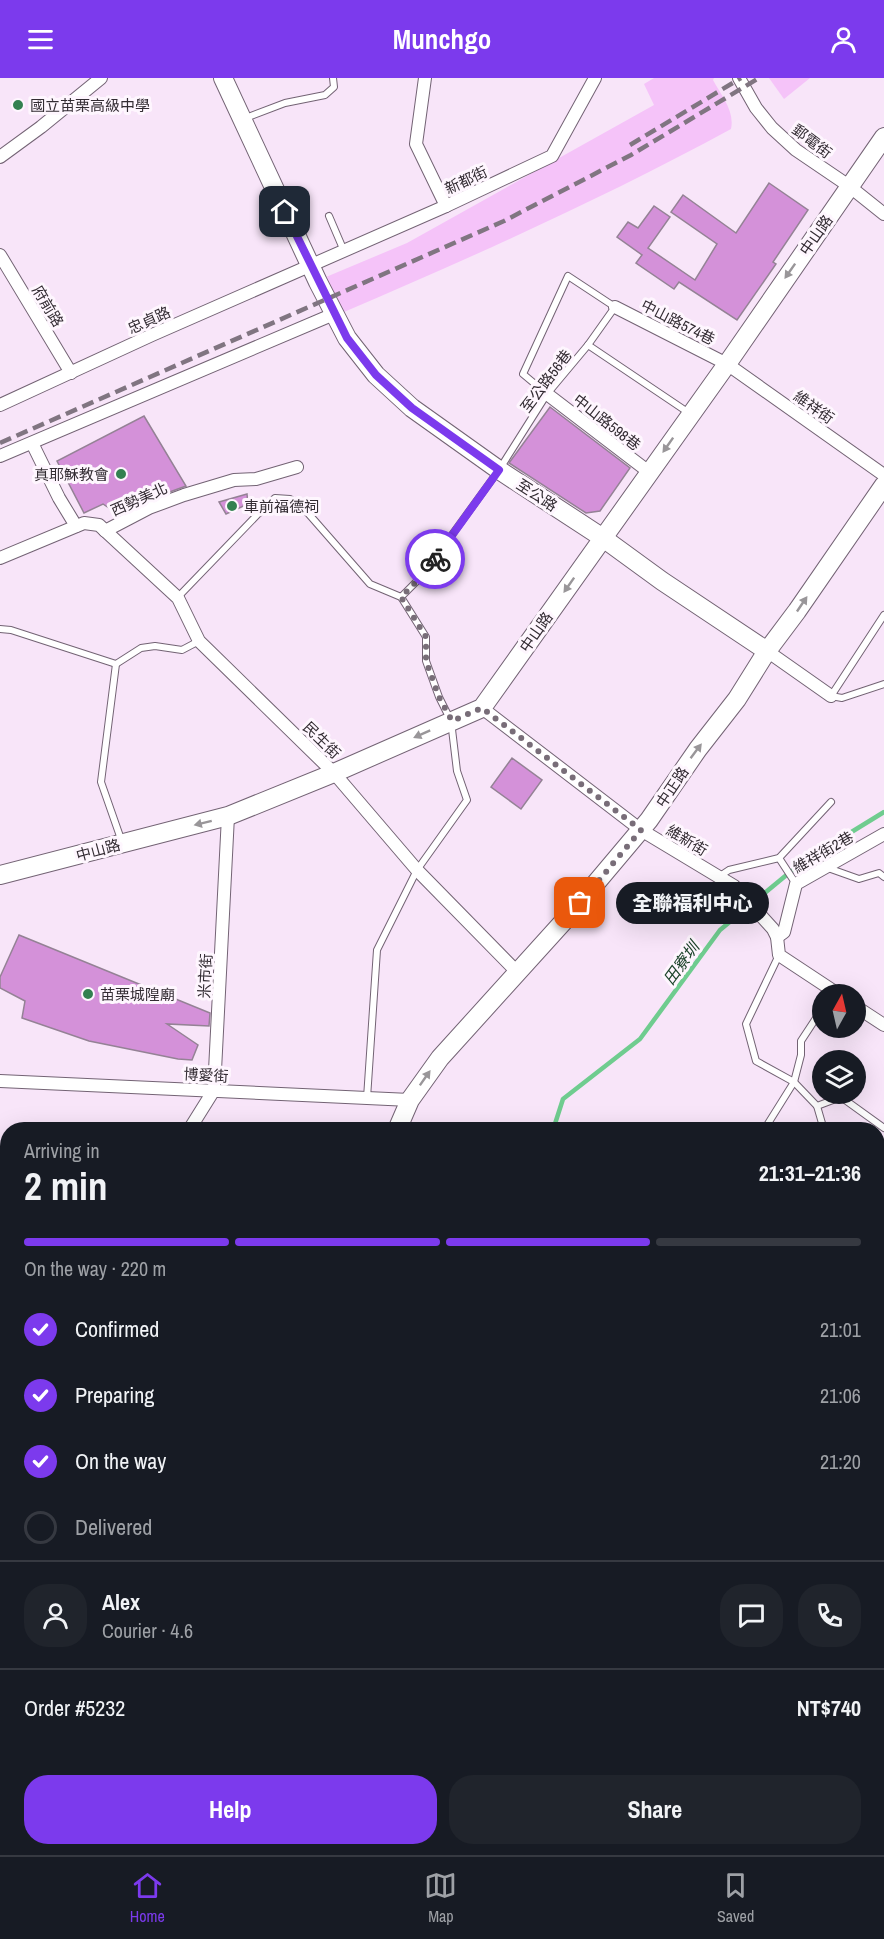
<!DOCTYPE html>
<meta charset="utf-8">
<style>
body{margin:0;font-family:"Archivo Narrow","Noto Sans TC",sans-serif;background:#20242c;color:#f1f3f6;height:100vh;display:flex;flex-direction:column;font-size:22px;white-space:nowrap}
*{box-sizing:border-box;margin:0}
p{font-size:20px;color:#9ea1a6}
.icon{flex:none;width:33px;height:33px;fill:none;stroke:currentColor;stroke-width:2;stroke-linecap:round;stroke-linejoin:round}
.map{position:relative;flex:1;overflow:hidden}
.drawer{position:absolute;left:0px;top:1044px;width:885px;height:734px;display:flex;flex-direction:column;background:#171b24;border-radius:24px 24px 0 0;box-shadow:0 6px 24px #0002}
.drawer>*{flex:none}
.needle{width:39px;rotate:8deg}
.tools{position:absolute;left:812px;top:906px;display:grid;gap:12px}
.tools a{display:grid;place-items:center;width:54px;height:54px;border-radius:50%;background:#171b24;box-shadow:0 6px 24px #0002;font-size:30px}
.pin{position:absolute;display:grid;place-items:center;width:51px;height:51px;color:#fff;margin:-26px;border-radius:12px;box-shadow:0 3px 9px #0006}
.courier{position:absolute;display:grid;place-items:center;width:60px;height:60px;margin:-30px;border:4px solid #7c3aed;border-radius:50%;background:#fff;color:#222;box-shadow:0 2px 8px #0007}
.bubble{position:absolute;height:42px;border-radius:21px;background:#171b24;box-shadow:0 6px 24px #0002;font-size:20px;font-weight:800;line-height:42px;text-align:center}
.headline em{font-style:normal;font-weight:800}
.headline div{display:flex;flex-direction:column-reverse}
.headline{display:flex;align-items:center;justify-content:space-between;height:102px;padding:0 24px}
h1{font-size:39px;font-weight:800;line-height:45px}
.bar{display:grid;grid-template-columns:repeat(4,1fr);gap:9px 6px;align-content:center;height:72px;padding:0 24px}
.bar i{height:8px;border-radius:4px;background:#363941}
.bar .current{background:#7c3aed}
.bar p{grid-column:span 4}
.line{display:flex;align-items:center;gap:15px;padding:0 24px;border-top:2px solid #363941}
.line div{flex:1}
.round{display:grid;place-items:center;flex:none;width:63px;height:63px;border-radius:24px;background:#20242c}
ol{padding:0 24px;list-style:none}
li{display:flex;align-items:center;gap:18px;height:66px}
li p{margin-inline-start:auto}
li .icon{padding:6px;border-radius:50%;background:#7c3aed;color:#fff;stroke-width:4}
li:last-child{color:#9ea1a6}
li i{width:33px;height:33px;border:3px solid #363941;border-radius:50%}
.cta{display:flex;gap:12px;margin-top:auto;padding:12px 24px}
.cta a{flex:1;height:69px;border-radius:24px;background:#7c3aed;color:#fff;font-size:24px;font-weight:800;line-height:69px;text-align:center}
.cta a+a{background:#20242c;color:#f1f3f6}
header{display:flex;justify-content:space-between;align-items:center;height:78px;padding:0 24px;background:#7c3aed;color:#fff;font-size:27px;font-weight:800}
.tabs{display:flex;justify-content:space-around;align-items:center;height:84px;border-top:2px solid #363941;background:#171b24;font-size:16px;color:#9ea1a6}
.tabs a{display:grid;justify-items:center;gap:3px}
.tabs .current{color:#7c3aed}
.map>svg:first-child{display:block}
</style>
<header><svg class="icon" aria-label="menu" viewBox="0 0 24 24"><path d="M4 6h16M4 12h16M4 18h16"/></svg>Munchgo<svg class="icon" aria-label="person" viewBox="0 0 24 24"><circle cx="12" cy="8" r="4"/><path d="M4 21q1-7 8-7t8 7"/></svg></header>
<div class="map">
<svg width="884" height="1777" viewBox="0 0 884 1777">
<rect width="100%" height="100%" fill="#f8e5f9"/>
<g fill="#f5c3f9">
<path d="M654,0h60l-1,2c8,15 22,31 18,49 -125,68 -256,127 -387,183l-18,-35 81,-34 247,-138 -10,-21z"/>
<polygon points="769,0 810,0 784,21"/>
</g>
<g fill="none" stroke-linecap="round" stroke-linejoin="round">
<g stroke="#6fcc8f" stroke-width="4.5">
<polyline points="553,1052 563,1021 640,961 720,852 801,785 884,734"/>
<polyline points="310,1770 318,1777"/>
<polyline points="150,1777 152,1770"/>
<polyline points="453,1777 458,1770"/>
</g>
</g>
<g fill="#d491d9" stroke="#948295" stroke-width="1.5">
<polygon points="769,105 808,132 773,184 776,186 737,242 679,204 674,211 636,185 642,177 617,159 628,144 638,150 654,128 670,139 648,170 695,202 717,166 671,134 683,117 736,155"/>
<polygon points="550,329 630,390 600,433 586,435 509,385"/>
<polygon points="144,338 186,408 115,434 103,426 84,435 57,383"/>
<polygon points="247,416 248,426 226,436 219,424"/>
<polygon points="512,680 542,702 521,731 491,709"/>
<polygon points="19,857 210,935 209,948 167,946 198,967 192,982 178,981 89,963 22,940 25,923 0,910 0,899"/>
</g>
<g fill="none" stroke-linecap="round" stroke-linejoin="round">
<defs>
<g id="lane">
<polyline points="243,41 285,25 325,17 334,9 333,0"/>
<polyline points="329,138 344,173"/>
<polyline points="588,267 689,335"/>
<polyline points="178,519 258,436 275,420 290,421 307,434 370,506 401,519 422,498 499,392 547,316 588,267 615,229 568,198 523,296 547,316"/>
<polyline points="884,537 831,618 842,620 884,606"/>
<polyline points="0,551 11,552 116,586"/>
<polyline points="116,586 101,704 122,764"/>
<polyline points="116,586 141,570 155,568 182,572 199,563"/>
<polyline points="779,780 796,806"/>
<polyline points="828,790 859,801 879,795 884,799"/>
<polyline points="720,798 729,792 779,780 831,724"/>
<polyline points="779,877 746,946 756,983 794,1004 817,1028 824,1052"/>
<polyline points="367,1020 377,872 417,792 467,722 457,693 451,643 439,619 426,583 426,559 401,519"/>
<polyline points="817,1028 841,1019 884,1050"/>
<polyline points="764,1052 794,1004 801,977 801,963 822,931"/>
<polyline points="878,1104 884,1100"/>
<polyline points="878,1175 884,1180"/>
<polyline points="878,1210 884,1184"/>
<polyline points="878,1236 884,1237"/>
<polyline points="878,1289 884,1303"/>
<polyline points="878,1413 884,1405"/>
<polyline points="0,1616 8,1619"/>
<polyline points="0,1747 8,1731"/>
<polyline points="878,1758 884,1748"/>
<polyline points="646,1777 651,1770"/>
<polyline points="865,1777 870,1770"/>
</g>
<g id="street">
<polyline points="425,0 416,66 446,128"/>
<polyline points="739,0 756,30 772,50 796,72 849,108 884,136"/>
<polyline points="0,79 41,49 101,0"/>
<polyline points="0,177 71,295"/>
<polyline points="615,229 727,286 884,397"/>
<polyline points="547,316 649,394"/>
<polyline points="0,327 152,257 446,128 552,78 595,0"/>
<polyline points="32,365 59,420 76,448"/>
<polyline points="0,378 334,236"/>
<polyline points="105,453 149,430 184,417 234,402 256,401 297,389"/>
<polyline points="0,480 84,445 99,447 178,520 199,563 334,695 417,792 518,895"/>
<polyline points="767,573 831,618"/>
<polyline points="482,630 641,752 734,808 773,851 777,859 779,877 838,916"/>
<polyline points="777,859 784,854 796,806 884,756"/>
<polyline points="855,928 884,947"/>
<polyline points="0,1003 410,1022"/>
<polyline points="189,1052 214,1012 228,738"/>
<polyline points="0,1212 8,1209"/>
<polyline points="0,1319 8,1325"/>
<polyline points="878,1416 884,1420"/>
<polyline points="0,1568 8,1563"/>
<polyline points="537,1770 551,1777"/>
</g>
<g id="secondary">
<polyline points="223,0 318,204 347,260 376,297 412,330 499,392 603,460 662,503 767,573"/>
<polyline points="0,797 228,738 334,695 482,630 727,286 884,59"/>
<polyline points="397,1052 410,1022 440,980 564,843 649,742 698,671 737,621 767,573 797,533 884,407"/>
<polyline points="0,1449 8,1443"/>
</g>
</defs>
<use href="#lane" stroke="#736374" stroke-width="8"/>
<use href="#street" stroke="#736374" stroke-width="14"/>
<use href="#secondary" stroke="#736374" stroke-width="20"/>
<use href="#lane" stroke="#fff" stroke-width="6"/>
<use href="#street" stroke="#fff" stroke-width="12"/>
<use href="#secondary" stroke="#fff" stroke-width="18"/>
<g stroke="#807581" stroke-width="4.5" stroke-dasharray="12 6" stroke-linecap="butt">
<polyline points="630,67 741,0"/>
<polyline points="0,365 504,143 631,77 759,0"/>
</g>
</g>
<defs><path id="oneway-solid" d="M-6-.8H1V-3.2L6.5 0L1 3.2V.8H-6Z" transform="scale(1.5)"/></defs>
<g fill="#999699">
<use href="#oneway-solid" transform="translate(790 193) rotate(125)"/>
<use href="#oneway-solid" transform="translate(668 367) rotate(125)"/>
<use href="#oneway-solid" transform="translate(569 507) rotate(125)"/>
<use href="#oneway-solid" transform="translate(802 526) rotate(-56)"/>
<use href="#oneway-solid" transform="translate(422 656) rotate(156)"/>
<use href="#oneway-solid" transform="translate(696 673) rotate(-53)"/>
<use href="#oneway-solid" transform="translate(203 745) rotate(166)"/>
<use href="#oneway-solid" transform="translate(425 1000) rotate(-55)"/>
</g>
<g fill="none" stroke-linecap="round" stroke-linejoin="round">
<polyline stroke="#786d78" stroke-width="6" stroke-dasharray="0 10.8" points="435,481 422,498 401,519 426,559 426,583 439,619 452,643 482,630 641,752 580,825"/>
<polyline stroke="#7c3aed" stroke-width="8" points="285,134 347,260 376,297 412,330 499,392 435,481"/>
</g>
<g fill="#338151" stroke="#fef6fe" stroke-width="2">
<circle cx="18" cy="27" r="6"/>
<circle cx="121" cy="396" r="6"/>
<circle cx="232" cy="428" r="6"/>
<circle cx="88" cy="916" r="6"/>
</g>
<g text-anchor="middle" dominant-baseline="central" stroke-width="6" stroke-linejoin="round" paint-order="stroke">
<g font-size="15" fill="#332c33" stroke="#fef6fe" text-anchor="start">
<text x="30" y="27">國立苗栗高級中學</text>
<text x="109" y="396" text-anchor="end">真耶穌教會</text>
<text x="244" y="428">車前福德祠</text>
<text x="100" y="916">苗栗城隍廟</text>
</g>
<g font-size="15" fill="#332c33" stroke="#fef6fe">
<text transform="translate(812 63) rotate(37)">郵電街</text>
<text transform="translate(466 102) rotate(-25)">新都街</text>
<text transform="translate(816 157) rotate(-55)">中山路</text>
<text transform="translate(48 228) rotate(59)">府前路</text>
<text transform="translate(149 242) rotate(-24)">忠貞路</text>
<text transform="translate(678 244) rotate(27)">中山路574巷</text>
<text transform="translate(546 303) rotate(-53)">至公路56巷</text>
<text transform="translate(814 329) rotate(35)">維祥街</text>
<text transform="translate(607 344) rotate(38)">中山路598巷</text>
<text transform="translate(537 417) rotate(33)">至公路</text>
<text transform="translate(139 421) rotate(-24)">西勢美北</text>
<text transform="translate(536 554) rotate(-55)">中山路</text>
<text transform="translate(322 662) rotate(44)">民生街</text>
<text transform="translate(672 709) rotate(-56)">中正路</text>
<text transform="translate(687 762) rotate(31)">維新街</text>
<text transform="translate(98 772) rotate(-15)">中山路</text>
<text transform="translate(823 774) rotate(-30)">維祥街2巷</text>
<text transform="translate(205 898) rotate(-87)">米市街</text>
<text transform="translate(206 997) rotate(3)">博愛街</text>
</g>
<g font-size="16" font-style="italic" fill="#1d442b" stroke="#fef6fe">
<text transform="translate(681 885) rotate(-54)">田寮圳</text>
</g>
</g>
</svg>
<div class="tools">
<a><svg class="needle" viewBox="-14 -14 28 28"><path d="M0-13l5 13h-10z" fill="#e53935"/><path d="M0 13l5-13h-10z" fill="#9ea1a6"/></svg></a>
<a><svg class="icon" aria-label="layers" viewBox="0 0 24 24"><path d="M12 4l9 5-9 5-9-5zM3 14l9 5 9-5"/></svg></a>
</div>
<div class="pin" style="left:580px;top:825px;background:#ea580c"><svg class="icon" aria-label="bag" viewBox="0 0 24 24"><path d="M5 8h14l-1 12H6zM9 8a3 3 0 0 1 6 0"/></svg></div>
<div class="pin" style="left:285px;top:134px;background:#1f2937"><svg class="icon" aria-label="home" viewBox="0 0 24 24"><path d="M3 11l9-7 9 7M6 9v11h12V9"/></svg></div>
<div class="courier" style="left:435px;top:481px"><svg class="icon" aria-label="bike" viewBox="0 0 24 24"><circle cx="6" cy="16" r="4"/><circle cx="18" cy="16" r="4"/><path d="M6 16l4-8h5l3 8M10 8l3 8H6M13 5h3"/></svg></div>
<div class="bubble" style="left:616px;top:804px;width:153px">全聯福利中心</div>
<section class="drawer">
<div class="headline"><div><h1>2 min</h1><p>Arriving in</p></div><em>21:31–21:36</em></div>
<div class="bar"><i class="current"></i><i class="current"></i><i class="current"></i><i></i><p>On the way · 220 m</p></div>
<ol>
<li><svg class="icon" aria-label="check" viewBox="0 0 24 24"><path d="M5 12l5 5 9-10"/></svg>Confirmed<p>21:01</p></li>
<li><svg class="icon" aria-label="check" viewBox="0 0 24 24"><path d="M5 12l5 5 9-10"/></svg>Preparing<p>21:06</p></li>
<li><svg class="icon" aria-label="check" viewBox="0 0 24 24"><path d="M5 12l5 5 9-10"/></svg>On the way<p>21:20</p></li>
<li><i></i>Delivered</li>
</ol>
<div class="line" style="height:108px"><a class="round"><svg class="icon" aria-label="person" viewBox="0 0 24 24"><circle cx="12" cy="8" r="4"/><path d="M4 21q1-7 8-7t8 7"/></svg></a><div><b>Alex</b><p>Courier · 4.6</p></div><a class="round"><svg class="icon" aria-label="chat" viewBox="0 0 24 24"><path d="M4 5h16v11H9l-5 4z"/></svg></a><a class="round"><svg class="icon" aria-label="phone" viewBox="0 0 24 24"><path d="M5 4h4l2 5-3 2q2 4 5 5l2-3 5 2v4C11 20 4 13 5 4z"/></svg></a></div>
<div class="line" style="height:78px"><div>Order #5232</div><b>NT$740</b></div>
<div class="cta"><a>Help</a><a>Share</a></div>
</section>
</div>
<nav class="tabs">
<a class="current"><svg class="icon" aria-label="home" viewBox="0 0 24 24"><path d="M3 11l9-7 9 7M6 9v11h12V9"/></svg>Home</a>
<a><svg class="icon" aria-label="map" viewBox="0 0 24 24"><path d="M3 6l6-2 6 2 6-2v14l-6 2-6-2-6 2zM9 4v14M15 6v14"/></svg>Map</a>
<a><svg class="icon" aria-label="saved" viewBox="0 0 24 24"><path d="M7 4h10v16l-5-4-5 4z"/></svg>Saved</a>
</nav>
